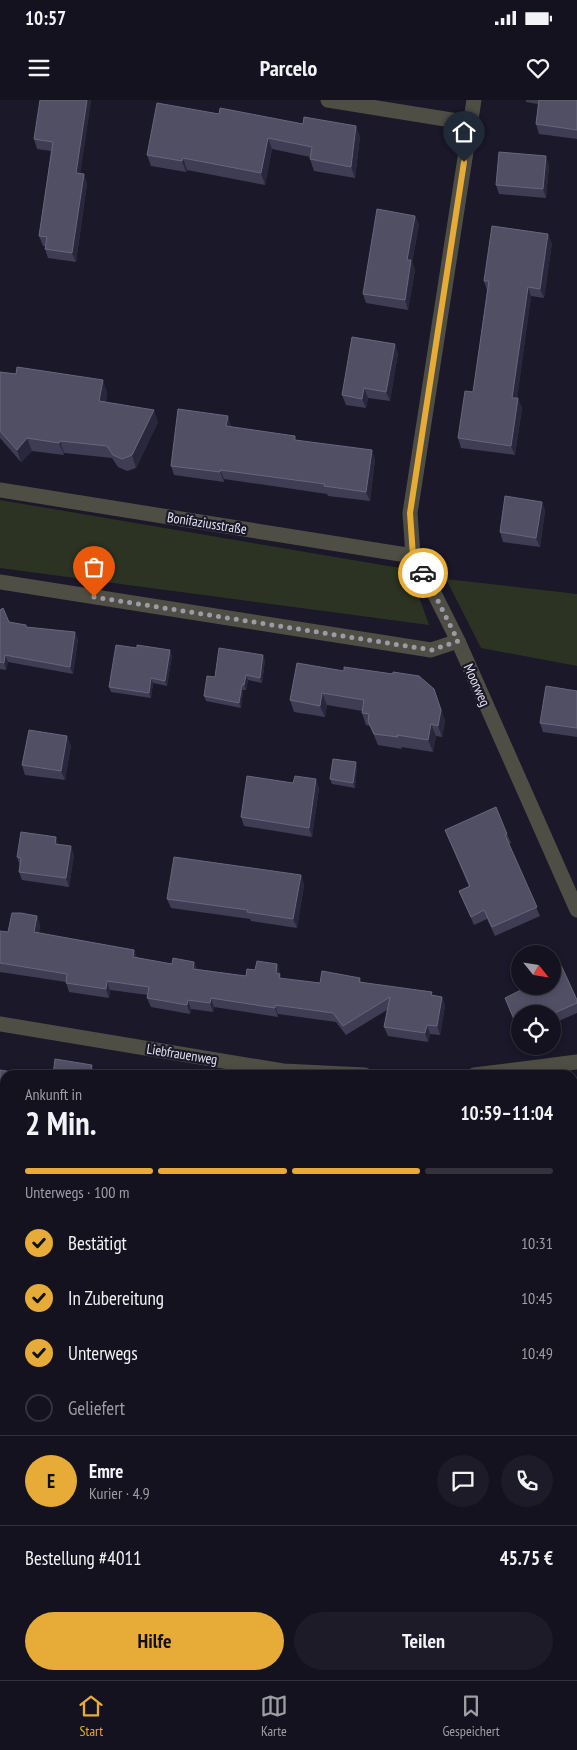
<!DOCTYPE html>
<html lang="de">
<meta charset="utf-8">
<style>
body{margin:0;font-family:"PT Sans Narrow",sans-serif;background:#1d1b28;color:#f1f3f6;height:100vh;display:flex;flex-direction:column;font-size:19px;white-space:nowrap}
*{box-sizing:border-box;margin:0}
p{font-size:16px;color:#9d9ea4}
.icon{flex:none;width:28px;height:28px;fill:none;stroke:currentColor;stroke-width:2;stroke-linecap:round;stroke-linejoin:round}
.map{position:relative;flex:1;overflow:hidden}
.sheet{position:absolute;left:0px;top:970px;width:578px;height:610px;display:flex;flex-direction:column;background:#14121f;border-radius:15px 15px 0 0;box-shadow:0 2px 8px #0003,0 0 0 1px #33323d}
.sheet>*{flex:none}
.needle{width:32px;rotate:120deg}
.buttons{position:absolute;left:511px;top:845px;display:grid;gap:10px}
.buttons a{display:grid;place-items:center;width:50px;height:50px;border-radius:50%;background:#14121f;box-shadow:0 2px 8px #0003,0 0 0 1px #33323d;font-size:25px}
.pin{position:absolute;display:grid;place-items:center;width:42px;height:42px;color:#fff;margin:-51px -21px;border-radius:50% 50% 50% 0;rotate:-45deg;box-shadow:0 0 5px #0007}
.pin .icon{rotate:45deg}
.courier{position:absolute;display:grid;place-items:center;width:50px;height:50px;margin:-25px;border:4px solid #e7ac37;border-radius:50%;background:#fff;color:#222;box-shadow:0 1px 6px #0007}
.head em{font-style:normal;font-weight:800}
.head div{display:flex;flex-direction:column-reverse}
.head{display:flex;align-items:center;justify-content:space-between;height:85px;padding:0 25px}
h1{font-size:32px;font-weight:800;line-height:38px}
.bar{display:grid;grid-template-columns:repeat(4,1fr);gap:8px 5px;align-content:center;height:60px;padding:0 25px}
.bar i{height:6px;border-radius:4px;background:#33323d}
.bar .active{background:#e7ac37}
.bar p{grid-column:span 4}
.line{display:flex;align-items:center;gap:12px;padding:0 25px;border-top:1px solid #33323d}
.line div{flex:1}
.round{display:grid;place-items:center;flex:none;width:52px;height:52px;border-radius:26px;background:#1d1b28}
ol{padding:0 25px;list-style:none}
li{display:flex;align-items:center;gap:15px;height:55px}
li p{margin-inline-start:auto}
li .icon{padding:5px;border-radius:50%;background:#e7ac37;color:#111;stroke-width:4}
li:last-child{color:#9d9ea4}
li i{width:28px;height:28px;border:2px solid #33323d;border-radius:50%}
.cta{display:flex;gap:10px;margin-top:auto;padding:10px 25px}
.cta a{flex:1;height:58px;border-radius:30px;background:#e7ac37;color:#111;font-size:20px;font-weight:800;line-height:58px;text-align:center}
.cta a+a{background:#1d1b28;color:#f1f3f6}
.status{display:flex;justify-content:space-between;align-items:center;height:35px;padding:0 25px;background:#14121f;direction:ltr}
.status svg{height:14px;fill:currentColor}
header{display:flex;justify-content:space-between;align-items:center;height:65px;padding:0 25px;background:#14121f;font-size:22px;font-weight:800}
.dock{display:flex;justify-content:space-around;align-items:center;height:70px;border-top:1px solid #33323d;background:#14121f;font-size:14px;color:#9d9ea4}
.dock a{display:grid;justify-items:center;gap:2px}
.dock .active{color:#e7ac37}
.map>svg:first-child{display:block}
</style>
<div class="status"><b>10:57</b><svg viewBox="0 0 49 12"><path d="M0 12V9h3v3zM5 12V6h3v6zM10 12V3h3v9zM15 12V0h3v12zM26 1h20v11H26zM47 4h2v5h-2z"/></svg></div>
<header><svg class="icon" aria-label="menu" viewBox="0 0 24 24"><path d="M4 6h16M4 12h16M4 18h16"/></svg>Parcelo<svg class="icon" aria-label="heart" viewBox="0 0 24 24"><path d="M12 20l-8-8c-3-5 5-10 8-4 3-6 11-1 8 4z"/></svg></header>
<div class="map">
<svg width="577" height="1580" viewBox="0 0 577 1580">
<rect width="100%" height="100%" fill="#1a1829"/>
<g fill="#2c3322">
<polygon points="0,400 400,468 418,494 429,525 0,468"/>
<polygon points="446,479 577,494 577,566 481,548"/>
<polygon points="0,1185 5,1185 5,1575 572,1575 573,1378 577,1379 577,1580 0,1580"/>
</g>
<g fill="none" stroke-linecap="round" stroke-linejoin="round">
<g stroke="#4f4e45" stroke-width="15">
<polyline points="328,0 470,23"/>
<polyline points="474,0 410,413 413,456 433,491 458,541 577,810"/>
<polyline points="0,390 413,456"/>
<polyline points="0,482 431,550 458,541"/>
<polyline points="0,924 283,971 365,975"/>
<polyline points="474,975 577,962"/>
</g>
</g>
<g fill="#3f3d54">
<polygon points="91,0 80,74 84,74 87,84 76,162 48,158 45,149 46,146 43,146 39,136 51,51 37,49 34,39"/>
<polygon points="526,0 577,0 577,39 539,34 536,24 538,4 526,2"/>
<polygon points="219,14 303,24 356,26 360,37 355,78 314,71 310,59 310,57 272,49 265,85 187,70 186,72 151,66 147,55"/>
<polygon points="549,65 546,98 499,94 496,85"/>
<polygon points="415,116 419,125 412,162 415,170 408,210 366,203 363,194"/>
<polygon points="552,143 544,198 531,196 517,298 522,308 515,355 461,348 458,338 473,292 487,190 484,181"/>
<polygon points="398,253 390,301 368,298 366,308 346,305 342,295"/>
<polygon points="0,272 107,292 106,302 158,322 136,368 127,371 118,367 112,358 64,353 64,355 32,351 21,362 0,338"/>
<polygon points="231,325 231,327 297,341 375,359 370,401 328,396 327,394 224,379 224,382 174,375 171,366"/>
<polygon points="542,402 545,411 540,447 503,442 500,432"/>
<polygon points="0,510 9,522 26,525 27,527 78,539 73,574 8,562 6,570 0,569"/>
<polygon points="172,555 167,586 153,583 151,598 111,592 109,587"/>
<polygon points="265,560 262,583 248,580 246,590 243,590 241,608 206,601 204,596 215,577"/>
<polygon points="344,571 434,589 445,621 442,637 436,636 433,652 401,647 402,649 378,645 370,626 366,625 362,613 362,611 327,605 325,617 294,612 290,600"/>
<polygon points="577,591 577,637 543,632 540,623"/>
<polygon points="71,645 65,680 25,675 22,665"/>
<polygon points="357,667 355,688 332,684 330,679"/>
<polygon points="293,683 319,688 312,737 244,726 241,717"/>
<polygon points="445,730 507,734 511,743 508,744 540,816 495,836 487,819 474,825 459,791 469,787"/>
<polygon points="56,737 58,744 74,755 69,787 22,780 19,772 20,766 17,757"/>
<polygon points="301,775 304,785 297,828 251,821 250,819 171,808 167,799"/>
<polygon points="37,816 40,825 39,833 134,850 137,858 172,864 194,862 197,869 246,876 255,870 277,864 281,879 320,883 360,878 361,882 442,897 445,906 440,935 430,934 428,942 388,936 384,927 387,910 346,935 336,922 278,914 278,917 214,907 213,912 191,909 190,914 151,907 147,898 148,895 110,890 109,898 69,892 66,882 0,872 0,831 8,832"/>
<polygon points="505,898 577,900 577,913 552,924 552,914 520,914 520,933"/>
<polygon points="0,970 5,975 5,1025 0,1024"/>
<polygon points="572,1038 577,1039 577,1084 572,1083"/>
<polygon points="0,1057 5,1057 5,1143 2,1142 1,1148 0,1148"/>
<polygon points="572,1204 577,1205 577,1253 572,1252"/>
<polygon points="5,1463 5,1533 0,1532 0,1477 2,1478"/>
</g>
<g fill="#29273c">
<polygon points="87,0 91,0 79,83 76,73"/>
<polygon points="356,26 360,37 355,78 351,67"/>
<polygon points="268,38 272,49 265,85 261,73"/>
<polygon points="546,56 549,65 546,98 543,89"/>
<polygon points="183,58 187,70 186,72 182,61"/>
<polygon points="84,74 87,84 76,162 72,153"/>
<polygon points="415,116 419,125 412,162 415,170 408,210 405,200 407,160"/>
<polygon points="548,134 552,143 544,198 540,189"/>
<polygon points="528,187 531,196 516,307 512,298"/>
<polygon points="395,244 398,253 390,301 386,292"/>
<polygon points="103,280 107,292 104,314 99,301"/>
<polygon points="364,288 368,298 366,308 362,299"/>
<polygon points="518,298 522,308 515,355 511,346"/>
<polygon points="154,310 158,322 136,368 132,355"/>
<polygon points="228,316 231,325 230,336 226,326"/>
<polygon points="27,338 32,351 21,362 17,350"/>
<polygon points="60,341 64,353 64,355 59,343"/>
<polygon points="372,350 375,359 370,401 366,392"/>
<polygon points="220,370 224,379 224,382 220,372"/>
<polygon points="542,402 545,411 540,447 536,438"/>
<polygon points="75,532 78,539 73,574 70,567"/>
<polygon points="170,550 172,555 167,586 165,581"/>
<polygon points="5,555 8,562 6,570 4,563"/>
<polygon points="263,555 265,560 262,583 260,578"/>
<polygon points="246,575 248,580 246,590 244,585"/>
<polygon points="151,578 153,583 151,598 149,593"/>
<polygon points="242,585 243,590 241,608 239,603"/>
<polygon points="434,589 445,621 442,637 438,626"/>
<polygon points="322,593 327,605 325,617 320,606"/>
<polygon points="431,624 436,636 433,652 428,640"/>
<polygon points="67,636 71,645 65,680 61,671"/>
<polygon points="356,662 357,667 355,688 353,683"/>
<polygon points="316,679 319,688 312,737 309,728"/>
<polygon points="56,737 59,746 55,744"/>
<polygon points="71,746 74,755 69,787 66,778"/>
<polygon points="301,775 304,785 297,828 293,819"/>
<polygon points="37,816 40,825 37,841 34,832"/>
<polygon points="134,850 137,859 133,857"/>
<polygon points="194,862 197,871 193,869"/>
<polygon points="277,864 280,873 280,875 283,883 276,873"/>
<polygon points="107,881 110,890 109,898 106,889"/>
<polygon points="442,897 445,906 440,935 437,926"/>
<polygon points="211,898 214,907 213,912 210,903"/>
<polygon points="188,900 191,909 190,914 187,905"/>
<polygon points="275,905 278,914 278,917 275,908"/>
<polygon points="427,925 430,934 428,942 425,933"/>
<polygon points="92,965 95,974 95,975 90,975"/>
<polygon points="0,1138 2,1142 1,1148 0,1146"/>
</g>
<g fill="#514f64" stroke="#67667a">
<polygon points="40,0 87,0 76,73 84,74 72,153 45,149 47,137 39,136 53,42 34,39"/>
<polygon points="539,0 577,0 577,30 536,24"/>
<polygon points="157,3 219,14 220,8 303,24 304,17 356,26 351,67 310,59 312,47 268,38 261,73 183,58 182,61 147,55"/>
<polygon points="499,52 546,56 543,89 496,85"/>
<polygon points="377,109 415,116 407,160 411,160 405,200 363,194"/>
<polygon points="492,126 548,134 540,189 528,187 512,298 518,298 511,346 458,338 465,291 473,292 489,181 484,181"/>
<polygon points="352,237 395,244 386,292 364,288 362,299 342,295"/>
<polygon points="17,267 103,280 99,301 154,310 132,355 122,359 113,355 107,346 60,341 59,343 27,338 17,350 0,331 0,272 16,274"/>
<polygon points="178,309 228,316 226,326 295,336 295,340 372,350 366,392 324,386 325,384 220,370 220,372 171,366"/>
<polygon points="505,396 542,402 536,438 500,432"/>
<polygon points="3,508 9,522 26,525 26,527 75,532 70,567 5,555 4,563 0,562 0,510"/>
<polygon points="116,545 137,548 137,545 170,550 165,581 151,578 149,593 109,587"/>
<polygon points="219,548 263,555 260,578 246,575 244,585 242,585 239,603 204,596 207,576 215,577"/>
<polygon points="297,563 344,571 344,567 393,574 393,572 419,576 434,589 441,610 438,626 431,624 428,640 397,635 398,637 374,634 368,621 369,614 362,613 364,600 322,593 320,606 290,600"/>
<polygon points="546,586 577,591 577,628 540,623"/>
<polygon points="29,630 67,636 61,671 22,665"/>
<polygon points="333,659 356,662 353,683 330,679"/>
<polygon points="247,676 293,683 295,676 316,679 309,728 241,717"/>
<polygon points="496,707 507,734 505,735 537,807 492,827 484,810 471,817 459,791 470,786 445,730"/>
<polygon points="21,732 56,737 55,744 71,746 66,778 19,772 21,758 17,757"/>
<polygon points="174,757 301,775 293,819 247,812 248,810 167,799"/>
<polygon points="12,813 21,813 37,816 34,832 134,850 133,857 172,864 173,858 194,862 193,869 246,876 247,869 255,870 257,861 277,864 276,873 280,874 279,878 320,883 322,871 360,878 359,882 432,892 431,895 442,897 437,926 427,925 425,933 384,927 390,897 343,926 333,913 275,905 275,908 211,898 210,903 188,900 187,905 147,898 149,887 107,881 106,889 66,883 67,874 0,863 0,831 8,832"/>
<polygon points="561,865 577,900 577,903 552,914 520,914 520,922 516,924 505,898 529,886 552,886 552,868"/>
<polygon points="55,959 92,965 90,975 49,975 49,974 53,975"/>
<polygon points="0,970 31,975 5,975 5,1016 0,1016"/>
<polygon points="572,1038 577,1039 577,1075 572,1074"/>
<polygon points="0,1057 5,1057 5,1135 0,1134"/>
<polygon points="572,1204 577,1205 577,1244 572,1243"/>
<polygon points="4,1463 5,1463 5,1524 0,1523 0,1477 2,1478"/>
</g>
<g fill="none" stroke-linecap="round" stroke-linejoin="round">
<polyline stroke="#9b9ba8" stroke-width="5" stroke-dasharray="0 9" points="94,497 432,550 458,541 433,491 423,473"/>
<polyline stroke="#e7ac37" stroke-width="6" points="423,473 413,456 410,413 464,62"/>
</g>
<g text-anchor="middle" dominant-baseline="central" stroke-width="4.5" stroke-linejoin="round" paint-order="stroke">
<g font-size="14" fill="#e1e1ed" stroke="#1a1829">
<text transform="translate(207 423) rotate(9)">Bonifaziusstraße</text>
<text transform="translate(477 585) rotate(66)">Moorweg</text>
<text transform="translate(182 954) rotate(9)">Liebfrauenweg</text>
</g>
</g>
</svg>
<div class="buttons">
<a><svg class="needle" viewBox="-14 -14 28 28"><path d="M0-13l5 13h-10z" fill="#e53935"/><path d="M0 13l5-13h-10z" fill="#9d9ea4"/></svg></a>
<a><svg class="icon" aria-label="locate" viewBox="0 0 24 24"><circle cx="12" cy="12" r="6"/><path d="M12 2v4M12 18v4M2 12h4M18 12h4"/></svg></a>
</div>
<div class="pin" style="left:94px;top:497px;background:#ea580c"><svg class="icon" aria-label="bag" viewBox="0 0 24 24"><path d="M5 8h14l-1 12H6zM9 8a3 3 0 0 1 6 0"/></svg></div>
<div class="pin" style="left:464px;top:62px;background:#1f2937"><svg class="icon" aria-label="home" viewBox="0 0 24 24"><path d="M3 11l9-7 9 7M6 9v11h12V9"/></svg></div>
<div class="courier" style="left:423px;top:473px"><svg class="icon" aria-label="car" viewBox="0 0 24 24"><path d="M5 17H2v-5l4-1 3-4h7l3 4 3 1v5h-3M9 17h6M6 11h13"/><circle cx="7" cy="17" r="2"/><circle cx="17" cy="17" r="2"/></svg></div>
<section class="sheet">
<div class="head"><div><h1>2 Min.</h1><p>Ankunft in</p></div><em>10:59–11:04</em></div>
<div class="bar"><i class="active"></i><i class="active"></i><i class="active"></i><i></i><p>Unterwegs · 100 m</p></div>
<ol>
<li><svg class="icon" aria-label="check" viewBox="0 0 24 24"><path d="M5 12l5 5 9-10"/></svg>Bestätigt<p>10:31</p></li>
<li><svg class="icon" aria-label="check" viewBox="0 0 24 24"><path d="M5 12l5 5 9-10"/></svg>In Zubereitung<p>10:45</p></li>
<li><svg class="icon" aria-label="check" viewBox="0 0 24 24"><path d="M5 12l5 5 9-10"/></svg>Unterwegs<p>10:49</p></li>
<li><i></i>Geliefert</li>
</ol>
<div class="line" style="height:90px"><b class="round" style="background:#e7ac37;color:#111">E</b><div><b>Emre</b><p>Kurier · 4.9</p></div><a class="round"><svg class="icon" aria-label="chat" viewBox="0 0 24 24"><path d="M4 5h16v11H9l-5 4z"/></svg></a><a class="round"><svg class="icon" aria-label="phone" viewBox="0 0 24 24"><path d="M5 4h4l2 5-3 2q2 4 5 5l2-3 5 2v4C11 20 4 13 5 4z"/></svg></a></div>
<div class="line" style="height:65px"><div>Bestellung #4011</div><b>45.75 €</b></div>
<div class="cta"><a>Hilfe</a><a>Teilen</a></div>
</section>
</div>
<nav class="dock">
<a class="active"><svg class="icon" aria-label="home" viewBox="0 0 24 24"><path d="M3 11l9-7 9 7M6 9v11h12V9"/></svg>Start</a>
<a><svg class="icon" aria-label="map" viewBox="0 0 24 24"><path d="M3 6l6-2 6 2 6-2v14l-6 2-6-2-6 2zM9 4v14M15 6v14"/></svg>Karte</a>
<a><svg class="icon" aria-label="saved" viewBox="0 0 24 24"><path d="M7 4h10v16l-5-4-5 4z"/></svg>Gespeichert</a>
</nav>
